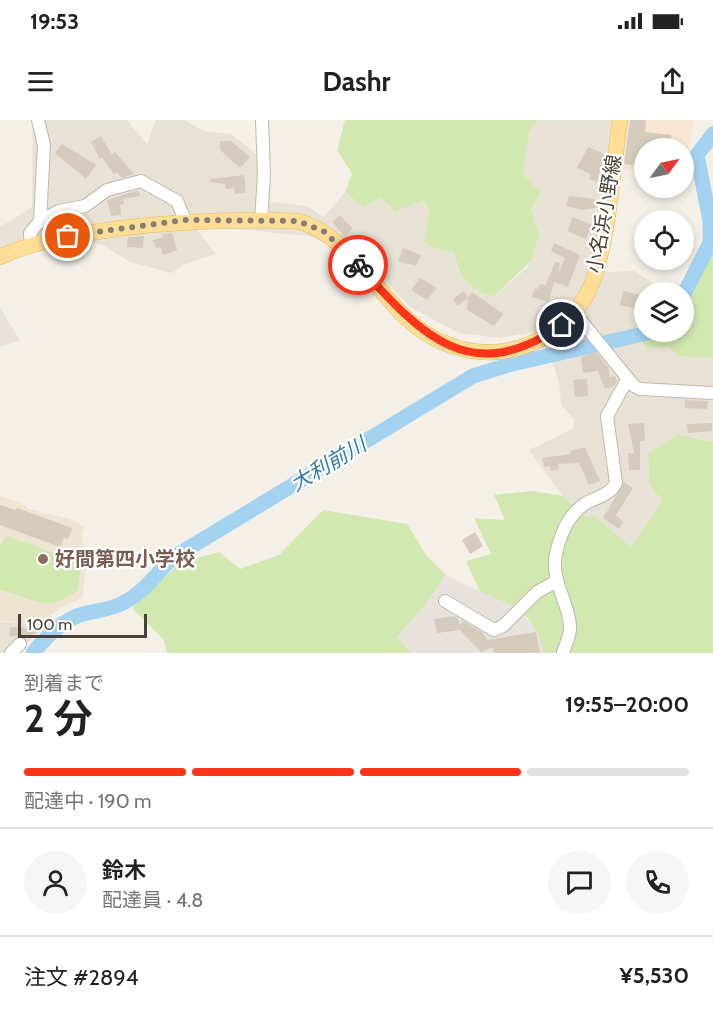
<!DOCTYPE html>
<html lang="ja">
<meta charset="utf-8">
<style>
body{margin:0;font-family:Cabin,"Noto Sans JP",sans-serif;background:#f6f6f6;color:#222;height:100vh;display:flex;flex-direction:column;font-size:22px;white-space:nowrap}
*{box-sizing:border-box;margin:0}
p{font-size:20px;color:#767676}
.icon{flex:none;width:33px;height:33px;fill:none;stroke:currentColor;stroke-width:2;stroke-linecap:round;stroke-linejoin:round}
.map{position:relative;height:533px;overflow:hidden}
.details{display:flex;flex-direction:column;background:#fff;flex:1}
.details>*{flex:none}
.needle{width:39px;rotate:57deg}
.controls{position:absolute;left:634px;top:18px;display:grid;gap:12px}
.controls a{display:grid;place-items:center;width:60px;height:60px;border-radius:50%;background:#fff;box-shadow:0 3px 9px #0003;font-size:30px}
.scale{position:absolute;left:18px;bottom:15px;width:129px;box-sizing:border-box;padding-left:6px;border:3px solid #484137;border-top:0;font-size:16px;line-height:21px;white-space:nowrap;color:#484137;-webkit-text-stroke:4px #fff;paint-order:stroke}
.pin{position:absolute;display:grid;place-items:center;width:51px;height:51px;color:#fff;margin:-26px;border:3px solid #fff;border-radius:50%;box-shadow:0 2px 6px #0007}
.courier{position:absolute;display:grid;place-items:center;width:60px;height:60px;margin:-30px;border:4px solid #fb3519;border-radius:50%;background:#fff;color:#222;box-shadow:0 2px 8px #0007}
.overview em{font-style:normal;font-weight:700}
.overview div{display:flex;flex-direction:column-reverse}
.overview{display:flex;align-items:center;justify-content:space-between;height:102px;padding:0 24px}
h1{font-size:39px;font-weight:700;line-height:45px}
.bar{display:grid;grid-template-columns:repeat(4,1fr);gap:9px 6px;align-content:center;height:72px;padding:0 24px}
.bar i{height:8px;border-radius:4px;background:#e0e0e0}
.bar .current{background:#fb3519}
.bar p{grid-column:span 4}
.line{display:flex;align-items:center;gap:15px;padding:0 24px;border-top:2px solid #e0e0e0}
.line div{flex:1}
.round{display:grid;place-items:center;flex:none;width:63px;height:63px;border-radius:32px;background:#f6f6f6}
.status{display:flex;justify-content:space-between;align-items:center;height:42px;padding:0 30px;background:#fff;direction:ltr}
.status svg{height:16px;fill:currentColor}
header{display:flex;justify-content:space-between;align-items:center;height:78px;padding:0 24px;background:#fff;font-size:27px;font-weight:700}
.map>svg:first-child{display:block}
</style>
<div class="status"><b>19:53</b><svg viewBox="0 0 49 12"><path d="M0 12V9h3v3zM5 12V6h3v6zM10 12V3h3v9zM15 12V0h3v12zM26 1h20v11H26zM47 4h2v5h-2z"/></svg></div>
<header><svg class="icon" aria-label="menu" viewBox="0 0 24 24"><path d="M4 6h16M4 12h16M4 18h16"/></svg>Dashr<svg class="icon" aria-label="share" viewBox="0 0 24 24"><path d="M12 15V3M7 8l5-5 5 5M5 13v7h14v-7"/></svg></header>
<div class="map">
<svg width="713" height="533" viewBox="0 0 713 533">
<rect width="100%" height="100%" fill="#f4f0e8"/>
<g fill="#e8e2d6">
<polygon points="33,0 127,0 147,24 156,0 184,0 204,11 231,14 256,34 271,82 307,86 324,97 345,72 363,87 381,78 396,92 423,80 453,130 458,150 494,176 528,147 539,114 531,89 541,73 522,54 529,11 538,0 612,0 602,77 605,152 635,151 650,161 652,172 645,172 645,212 649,212 643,222 713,238 713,320 710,322 678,314 648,333 649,364 662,381 631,427 595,396 586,397 563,376 529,330 573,309 574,299 561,285 559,261 540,211 500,218 459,213 410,187 359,133 308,116 193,105 216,134 185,144 172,153 130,142 103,125 41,113 0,142 0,107 32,87"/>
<polygon points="0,502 38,504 42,510 15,533 0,533"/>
</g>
<polygon fill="#f6e6d3" points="624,0 695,0 684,41 684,28 645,28 645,54 619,49"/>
<g fill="#e7e2dd">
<polygon points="0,188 20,220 0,227"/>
<polygon points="446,455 480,472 508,481 540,512 544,533 411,533 397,517 427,483"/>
</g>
<polygon fill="#ede5d2" points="0,376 20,382 29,389 74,400 84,407 82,416 87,443 82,478 61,488 38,504 0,501"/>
<g fill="#d1e8b1">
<path d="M345,0h193l-9,11 -6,43 18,19 -10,16 8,25 -8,27 -37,35c-12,0 -31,-14 -35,-26 -3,-6 -3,-13 -6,-19h-9l-18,-7 -2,-6 6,-27 -7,-11 -27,12 -15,-14 -18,9 -18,-15 7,-18 -15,-24z"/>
<polygon points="713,121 713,238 678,236 668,227 647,228 643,222 659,212 684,212 684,184 706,142"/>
<path d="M678,314l32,8 3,-2v213h-169c-8,-37 -30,-49 -64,-61l-14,-31 25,-7 -17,-36 31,2 -11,-25 38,-4 31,5 23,21 9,-1 36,31 31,-46 -13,-17 -1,-31z"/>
<polygon points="323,390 407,404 426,435 446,455 427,483 397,517 411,533 167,533 164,520 132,488 180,443 219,432 240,449 279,435"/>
<path d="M6,416l75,26 -3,28c-33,26 -44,7 -78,0v-45z"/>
</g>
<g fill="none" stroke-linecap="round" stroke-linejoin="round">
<g stroke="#a4d3f1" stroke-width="15">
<polyline points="684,174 710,123 710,101 697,35 713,14"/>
<path d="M33,533c13,-16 29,-33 50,-39 14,-4 27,-4 40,-11 22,-11 34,-31 51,-46l299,-181 35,-11 144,-33"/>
</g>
</g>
<g fill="#d6ccbd">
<polygon points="630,0 646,0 645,12 671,15 670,28 645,28 645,43 641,42 640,46 624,44"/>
<polygon points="101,16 112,35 115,32 134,54 122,58 117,52 114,54 102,37 100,39 91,22"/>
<polygon points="220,21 231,21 250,37 240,48 220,30"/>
<polygon points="62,24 96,45 86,59 55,33"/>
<polygon points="588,27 605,34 597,62 589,59 591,54 577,48"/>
<polygon points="244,55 246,73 235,74 234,68 226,69 225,64 210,62 210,59"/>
<polygon points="139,70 140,76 123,79 124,84 120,85 121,95 111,96 107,80"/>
<polygon points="569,76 596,79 596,88 582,90 566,86"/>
<polygon points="340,95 353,109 344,116 332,102"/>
<polygon points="573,97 592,105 586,119 567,111"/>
<polygon points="172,113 177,130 163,135 161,127 156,128 153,120 164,117 163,114"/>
<polygon points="144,116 143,128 127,127 128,117"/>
<polygon points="554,123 580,135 568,167 554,162 549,182 532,177 535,168 538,169 540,164 546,165 555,142 560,143 558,154 565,138 551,131"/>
<polygon points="403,128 421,135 416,146 398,141"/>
<polygon points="420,158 437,168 427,180 411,170"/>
<polygon points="464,171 468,177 472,172 503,194 494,206 467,190 468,178 457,186 453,179"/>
<polygon points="623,171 645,176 645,191 620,185"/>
<polygon points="596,232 608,247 610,257 615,256 617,261 614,266 605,269 598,251 583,253 581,237"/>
<polygon points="587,259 588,276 575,277 573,260"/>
<polygon points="685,280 708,281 707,289 685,288"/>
<polygon points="644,303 645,321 640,321 640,350 629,350 628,333 634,333 628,304"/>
<polygon points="712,303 712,311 688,313 687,304"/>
<polygon points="585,327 600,361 589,365 579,343 558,344 559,349 551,351 550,346 544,347 542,338 571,334 570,331"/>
<polygon points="624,362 633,368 616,395 623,402 619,409 603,398"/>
<polygon points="0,385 16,390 17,388 72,408 68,419 64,418 60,427 0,405"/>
<polygon points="475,412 483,426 470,434 462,420"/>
<polygon points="454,496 458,498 459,505 463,501 482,512 487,520 536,512 540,533 494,533 493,527 481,532 460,510 437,513 434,499"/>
<polygon points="10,507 44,509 28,517 9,516"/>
</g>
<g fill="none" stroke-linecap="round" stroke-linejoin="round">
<defs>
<g id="minor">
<polyline points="261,100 264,55 262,0"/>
<polyline points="40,101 59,91 85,86 107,70 141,61 177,81 185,100"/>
<polyline points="31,125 30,113 40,101 44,25 38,0"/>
<polyline points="574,192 634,266 640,269 713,273"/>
<polyline points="445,481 494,510 503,506 537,472 557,461"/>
<polyline points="11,533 20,524"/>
<path d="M563,533c2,-8 8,-18 7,-27 -1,-23 -20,-47 -14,-72 4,-19 13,-40 30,-51 11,-6 24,-8 30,-20l-9,-67 20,-36"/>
</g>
<path id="major" d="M0,137c36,-17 76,-22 115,-28 62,-8 120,-10 183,-8 47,13 73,63 107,96 24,23 56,37 90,35 37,-2 74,-25 92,-58 21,-40 26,-127 33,-174"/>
</defs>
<use href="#minor" stroke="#c0b8ab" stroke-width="14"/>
<use href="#major" stroke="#e4bb66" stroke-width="16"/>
<use href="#minor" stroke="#fff" stroke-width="12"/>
<use href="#major" stroke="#fede97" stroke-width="15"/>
</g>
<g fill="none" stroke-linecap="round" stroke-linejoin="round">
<polyline stroke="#847e75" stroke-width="6" stroke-dasharray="0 10.8" points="68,116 184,100 298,101 325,112 358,145"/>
<path stroke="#fb3519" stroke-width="8" d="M358,145c62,68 111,125 204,60"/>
</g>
<circle fill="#8d6e63" stroke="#fff" stroke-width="2" cx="43" cy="439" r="6"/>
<g text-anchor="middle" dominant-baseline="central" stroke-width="4.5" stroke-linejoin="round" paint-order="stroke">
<g font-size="20" fill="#484137" stroke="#fff">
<text transform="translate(604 94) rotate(-80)">小名浜小野線</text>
</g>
<g font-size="20" font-weight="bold" fill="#785e54" stroke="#fff" text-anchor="start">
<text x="55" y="439">好間第四小学校</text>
</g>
<g font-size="21" font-style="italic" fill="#2e7aad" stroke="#fff">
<text transform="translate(328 344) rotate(-31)">大利前川</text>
</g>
</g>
</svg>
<div class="controls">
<a><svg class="needle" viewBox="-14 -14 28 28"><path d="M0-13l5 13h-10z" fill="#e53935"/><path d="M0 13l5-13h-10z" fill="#767676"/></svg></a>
<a><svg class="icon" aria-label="locate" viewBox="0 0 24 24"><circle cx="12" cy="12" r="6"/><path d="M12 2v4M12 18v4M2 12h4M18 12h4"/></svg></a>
<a><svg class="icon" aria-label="layers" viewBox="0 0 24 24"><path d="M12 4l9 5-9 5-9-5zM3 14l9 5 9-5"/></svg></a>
</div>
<div class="scale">100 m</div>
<div class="pin" style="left:68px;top:116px;background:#ea580c"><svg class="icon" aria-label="bag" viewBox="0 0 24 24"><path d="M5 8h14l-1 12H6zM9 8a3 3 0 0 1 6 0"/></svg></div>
<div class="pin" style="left:562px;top:205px;background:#1f2937"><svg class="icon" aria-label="home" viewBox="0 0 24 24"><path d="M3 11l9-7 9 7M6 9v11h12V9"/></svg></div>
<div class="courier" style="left:358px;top:145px"><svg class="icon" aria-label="bike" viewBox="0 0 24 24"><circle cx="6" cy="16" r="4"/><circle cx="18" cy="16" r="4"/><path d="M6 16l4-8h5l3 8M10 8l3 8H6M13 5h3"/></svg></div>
</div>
<section class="details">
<div class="overview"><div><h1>2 分</h1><p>到着まで</p></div><em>19:55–20:00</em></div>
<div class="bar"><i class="current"></i><i class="current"></i><i class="current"></i><i></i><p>配達中 · 190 m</p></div>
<div class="line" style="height:108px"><a class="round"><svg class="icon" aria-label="person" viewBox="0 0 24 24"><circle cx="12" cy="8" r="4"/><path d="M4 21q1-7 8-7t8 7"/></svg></a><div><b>鈴木</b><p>配達員 · 4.8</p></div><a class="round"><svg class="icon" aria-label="chat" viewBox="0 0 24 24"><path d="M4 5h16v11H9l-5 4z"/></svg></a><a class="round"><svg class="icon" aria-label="phone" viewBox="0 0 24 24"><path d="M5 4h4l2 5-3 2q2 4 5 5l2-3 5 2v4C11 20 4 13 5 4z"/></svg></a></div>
<div class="line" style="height:78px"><div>注文 #2894</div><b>¥5,530</b></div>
</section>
